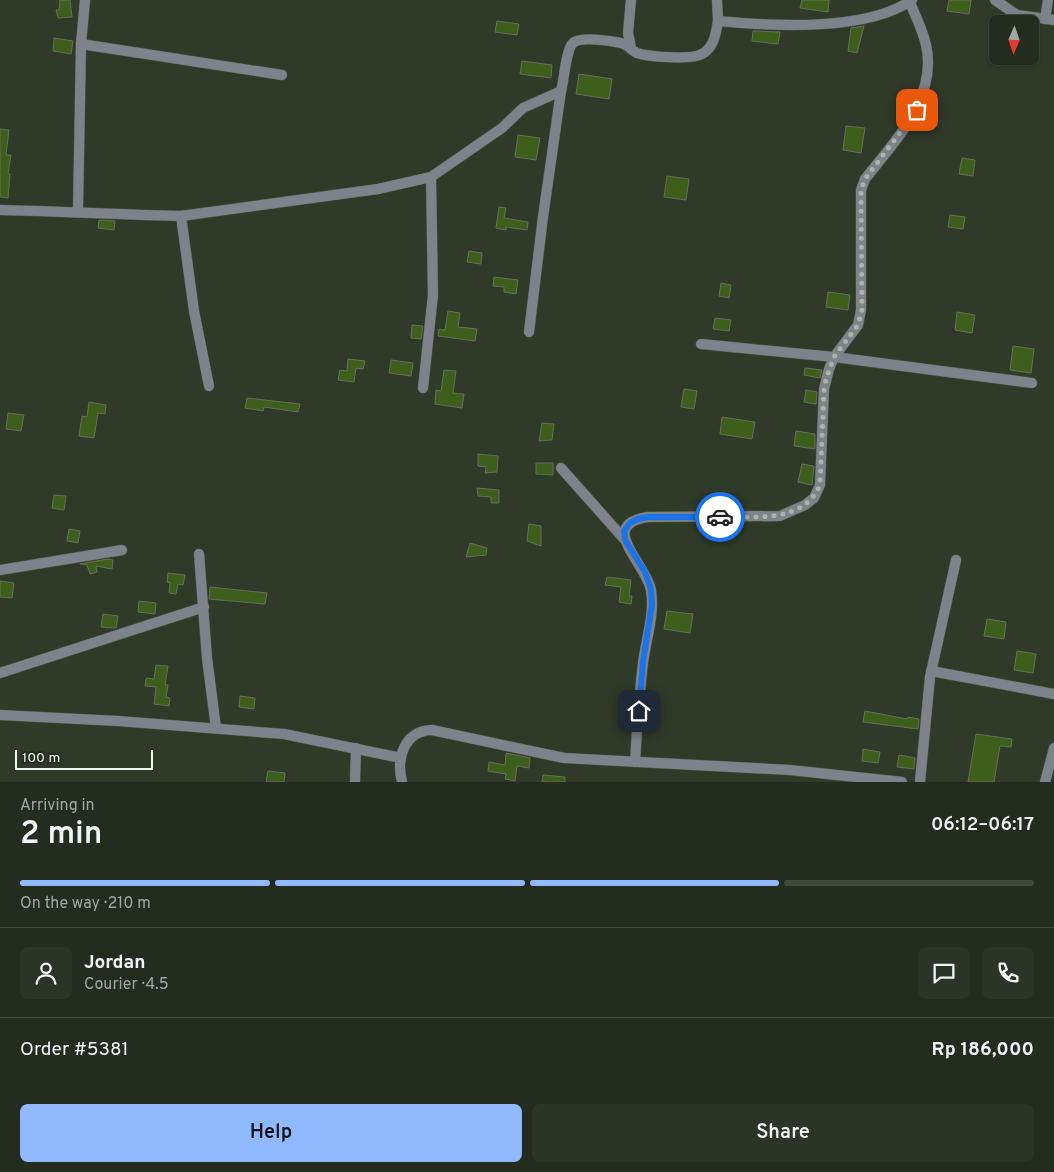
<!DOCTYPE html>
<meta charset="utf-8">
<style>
body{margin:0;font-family:Overpass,sans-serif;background:#2c3428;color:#f1f3f6;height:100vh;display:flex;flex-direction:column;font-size:19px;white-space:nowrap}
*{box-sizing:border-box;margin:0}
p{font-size:16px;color:#a3a7a4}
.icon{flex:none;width:28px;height:28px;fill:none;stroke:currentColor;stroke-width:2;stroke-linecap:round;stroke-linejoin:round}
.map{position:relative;height:782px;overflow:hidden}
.side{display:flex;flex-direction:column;background:#242c1f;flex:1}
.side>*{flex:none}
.needle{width:32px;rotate:182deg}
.controls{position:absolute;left:989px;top:15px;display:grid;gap:10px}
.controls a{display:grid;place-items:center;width:50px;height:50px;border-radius:8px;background:#242c1f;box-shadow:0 1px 4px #0004,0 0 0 1px #41483d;font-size:25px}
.scale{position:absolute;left:15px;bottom:12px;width:138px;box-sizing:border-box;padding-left:5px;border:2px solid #eff5ea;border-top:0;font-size:14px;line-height:18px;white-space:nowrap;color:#eff5ea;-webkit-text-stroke:4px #262f1f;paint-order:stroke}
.pin{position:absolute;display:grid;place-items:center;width:42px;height:42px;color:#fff;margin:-21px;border-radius:10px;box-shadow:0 2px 8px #0006}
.courier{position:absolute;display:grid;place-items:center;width:50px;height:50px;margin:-25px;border:4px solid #1a73e8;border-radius:50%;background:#fff;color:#222;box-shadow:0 1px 6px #0007}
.overview em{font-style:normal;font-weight:600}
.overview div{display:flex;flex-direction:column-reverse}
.overview{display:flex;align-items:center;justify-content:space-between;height:85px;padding:0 20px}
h1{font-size:32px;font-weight:600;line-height:38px}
.bar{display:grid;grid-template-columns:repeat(4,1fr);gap:8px 5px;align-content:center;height:60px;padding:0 20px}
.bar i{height:6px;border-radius:4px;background:#41483d}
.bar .active{background:#8fb8fd}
.bar p{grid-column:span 4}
.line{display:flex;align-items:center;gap:12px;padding:0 20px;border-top:1px solid #41483d}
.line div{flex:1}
.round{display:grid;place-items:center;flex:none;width:52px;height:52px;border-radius:8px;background:#2c3428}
.button{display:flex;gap:10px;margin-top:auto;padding:10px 20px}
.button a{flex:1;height:58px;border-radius:8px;background:#8fb8fd;color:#111;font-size:20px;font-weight:600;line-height:58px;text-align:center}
.button a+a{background:#2c3428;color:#f1f3f6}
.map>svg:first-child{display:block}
</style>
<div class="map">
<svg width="1054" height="782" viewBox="0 0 1054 782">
<rect width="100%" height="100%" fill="#303a29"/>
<g fill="#3e5f1c" stroke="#656f5d">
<polygon points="60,0 70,0 72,17 58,18 56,10 59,10"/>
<polygon points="802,0 829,0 828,12 800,8"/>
<polygon points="949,0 971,0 969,14 947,11"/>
<polygon points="497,21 519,24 517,35 495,32"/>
<polygon points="864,26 857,53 848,51 851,28"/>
<polygon points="753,31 780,32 778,44 752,41"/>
<polygon points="54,38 73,41 71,54 53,51"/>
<polygon points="522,61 552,65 551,78 520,74"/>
<polygon points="579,74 612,79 609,99 576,94"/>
<polygon points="846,126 865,128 861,153 843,150"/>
<polygon points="0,129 9,130 6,155 11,155 8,174 10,174 8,198 0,197"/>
<polygon points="518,135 540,138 536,160 515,157"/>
<polygon points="962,158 975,160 973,176 959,174"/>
<polygon points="667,176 689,179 686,200 664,197"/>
<polygon points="499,207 506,208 504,218 528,222 527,230 506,227 506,230 496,228"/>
<polygon points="950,215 965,217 963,229 948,227"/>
<polygon points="99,220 115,221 114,230 98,228"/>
<polygon points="469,251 482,253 481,264 467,262"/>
<polygon points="494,277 518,280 516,294 504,292 504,287 493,286"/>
<polygon points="721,283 731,285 729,298 719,296"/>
<polygon points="828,292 850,295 848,310 826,307"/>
<polygon points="448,311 460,313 458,327 477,329 475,341 438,336 439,329 445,330"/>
<polygon points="957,312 975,315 972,333 955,330"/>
<polygon points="715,318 731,320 729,331 713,329"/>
<polygon points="412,325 423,326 421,339 411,338"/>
<polygon points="1013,346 1034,349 1031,373 1010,370"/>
<polygon points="348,359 365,361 363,369 356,368 354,382 338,380 340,370 347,371"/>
<polygon points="391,360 413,363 411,376 389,373"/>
<polygon points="805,368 822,370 820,378 804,375"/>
<polygon points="444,370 456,371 453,393 464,394 462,408 435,404 436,390 441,391"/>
<polygon points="684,389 697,391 694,409 681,407"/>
<polygon points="806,390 817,392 816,404 804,402"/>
<polygon points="247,398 300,404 298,412 264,407 263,411 245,408"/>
<polygon points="89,402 106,405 105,414 98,413 94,438 79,436 82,416 87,417"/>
<polygon points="8,413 24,415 21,431 6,429"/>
<polygon points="722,417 755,422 752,439 720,434"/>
<polygon points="542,423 554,424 552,440 539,441"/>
<polygon points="796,431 815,434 815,449 794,446"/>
<polygon points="478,454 498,456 497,472 485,473 486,467 478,466"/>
<polygon points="536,463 553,463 553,475 536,474"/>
<polygon points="802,464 814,466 812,485 798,482"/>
<polygon points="477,488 499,490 499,503 491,503 491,497 478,496"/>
<polygon points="54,495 66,496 64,510 52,508"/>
<polygon points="529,524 541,526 541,546 527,541"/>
<polygon points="69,529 80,531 78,543 67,541"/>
<polygon points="470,543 487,548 486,555 466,557"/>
<polygon points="108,559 113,560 112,569 96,566 97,572 90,574 87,565 80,564"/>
<polygon points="168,573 185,575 183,585 178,584 176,594 169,593 170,583 167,582"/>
<polygon points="607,577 631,580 629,596 632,596 631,604 619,602 621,587 605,585"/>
<polygon points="0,581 14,583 12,598 0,597"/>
<polygon points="210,587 267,593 265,604 209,599"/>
<polygon points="139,601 156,603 155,614 138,612"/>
<polygon points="667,611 693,614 690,633 664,629"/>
<polygon points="103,614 118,616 116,628 101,627"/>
<polygon points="987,619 1006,622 1004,639 984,636"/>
<polygon points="1017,651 1036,654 1033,673 1014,670"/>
<polygon points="156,665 168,666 165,685 168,685 166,697 170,698 169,706 154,704 156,687 145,686 146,678 154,679"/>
<polygon points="240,696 255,698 254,709 239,707"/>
<polygon points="865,711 907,719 908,717 919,719 918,729 863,722"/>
<polygon points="976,734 1012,739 1011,747 1000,746 994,782 968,782"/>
<polygon points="863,749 880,752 878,763 862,761"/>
<polygon points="506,753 530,758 529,768 517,766 515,781 505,779 506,774 488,771 489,762 505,765"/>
<polygon points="899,755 915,758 914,769 897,767"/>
<polygon points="268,771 285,773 284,782 266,782"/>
<polygon points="543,775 565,777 565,782 542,782"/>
</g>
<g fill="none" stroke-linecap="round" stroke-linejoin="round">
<defs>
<g id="street">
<path d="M717,0l1,21c54,5 148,11 194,-21"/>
<polyline points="995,0 1017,15 1054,20"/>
<polyline points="1045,19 1048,0"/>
<polyline points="81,44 282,75"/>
<polyline points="631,48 628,33 631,0"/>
<path d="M0,210c61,1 121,5 181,6l13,95 15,75"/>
<polyline points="78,211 81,44 85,0"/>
<path d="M181,216l197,-27 53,-12 71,-49 21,-20 38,-17c3,-10 5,-42 12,-48 7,-7 39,-2 48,0 7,2 11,8 16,10 12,4 55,7 65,1 12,-6 14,-21 16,-33"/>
<polyline points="529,332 543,217 561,91"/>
<polyline points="701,344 834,357 1032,383"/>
<polyline points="423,388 433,295 431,177"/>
<polyline points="561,468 625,540"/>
<polyline points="199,554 207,658 216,728"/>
<polyline points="0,570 122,550"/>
<polyline points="931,671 1054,694"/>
<polyline points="0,673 204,607"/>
<polyline points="0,715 118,721 284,734 401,758"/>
<path d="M635,762c2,-33 4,-66 8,-99 3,-24 12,-48 8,-73 -5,-27 -55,-65 -3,-73l132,-1 25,-11 9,-7 6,-13 4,-96 5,-20 5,-12 24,-32 3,-15v-120l4,-11c30,-38 73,-82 61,-134 -3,-15 -11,-29 -16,-43"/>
<polyline points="355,782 356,748"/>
<path d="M402,782c-6,-24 2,-51 30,-52l132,28 226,12 112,12"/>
<polyline points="920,782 930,677 956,560"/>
<polyline points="1045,782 1054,748"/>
</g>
</defs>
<use href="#street" stroke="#4f5848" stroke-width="11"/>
<use href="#street" stroke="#7d828b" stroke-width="10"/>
</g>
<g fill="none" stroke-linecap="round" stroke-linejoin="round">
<path stroke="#acb4a6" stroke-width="5" stroke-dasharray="0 9" d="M720,517c35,-1 83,7 100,-32l4,-96 2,-10 8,-22 24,-32 4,-15 -1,-120 4,-11 52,-69"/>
<polyline stroke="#1a73e8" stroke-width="6" points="639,711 643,661 652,605 651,589 645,572 625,540 624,531 630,523 638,519 648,517 720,517"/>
</g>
</svg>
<div class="controls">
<a><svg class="needle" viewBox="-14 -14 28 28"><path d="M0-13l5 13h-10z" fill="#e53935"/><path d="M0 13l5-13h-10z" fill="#a3a7a4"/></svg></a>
</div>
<div class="scale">100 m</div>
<div class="pin" style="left:917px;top:110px;background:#ea580c"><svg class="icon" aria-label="bag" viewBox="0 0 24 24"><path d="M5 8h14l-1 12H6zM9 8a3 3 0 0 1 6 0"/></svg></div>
<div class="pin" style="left:639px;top:711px;background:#1f2937"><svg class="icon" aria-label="home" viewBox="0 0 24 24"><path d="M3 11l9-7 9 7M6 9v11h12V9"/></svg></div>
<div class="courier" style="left:720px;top:517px"><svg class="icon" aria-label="car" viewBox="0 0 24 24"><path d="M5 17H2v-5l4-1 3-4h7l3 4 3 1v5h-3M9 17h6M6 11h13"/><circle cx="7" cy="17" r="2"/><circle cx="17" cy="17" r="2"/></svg></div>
</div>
<section class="side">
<div class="overview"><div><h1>2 min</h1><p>Arriving in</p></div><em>06:12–06:17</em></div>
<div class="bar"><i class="active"></i><i class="active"></i><i class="active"></i><i></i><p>On the way · 210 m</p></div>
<div class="line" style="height:90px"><a class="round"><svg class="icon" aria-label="person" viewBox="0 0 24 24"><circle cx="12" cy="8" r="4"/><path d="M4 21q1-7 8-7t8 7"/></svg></a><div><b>Jordan</b><p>Courier · 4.5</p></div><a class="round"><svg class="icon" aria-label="chat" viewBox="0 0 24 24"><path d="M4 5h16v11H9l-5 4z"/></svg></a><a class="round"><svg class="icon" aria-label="phone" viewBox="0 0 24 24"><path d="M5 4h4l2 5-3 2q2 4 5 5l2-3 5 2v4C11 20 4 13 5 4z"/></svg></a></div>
<div class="line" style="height:65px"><div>Order #5381</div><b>Rp 186,000</b></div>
<div class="button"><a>Help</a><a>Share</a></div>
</section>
